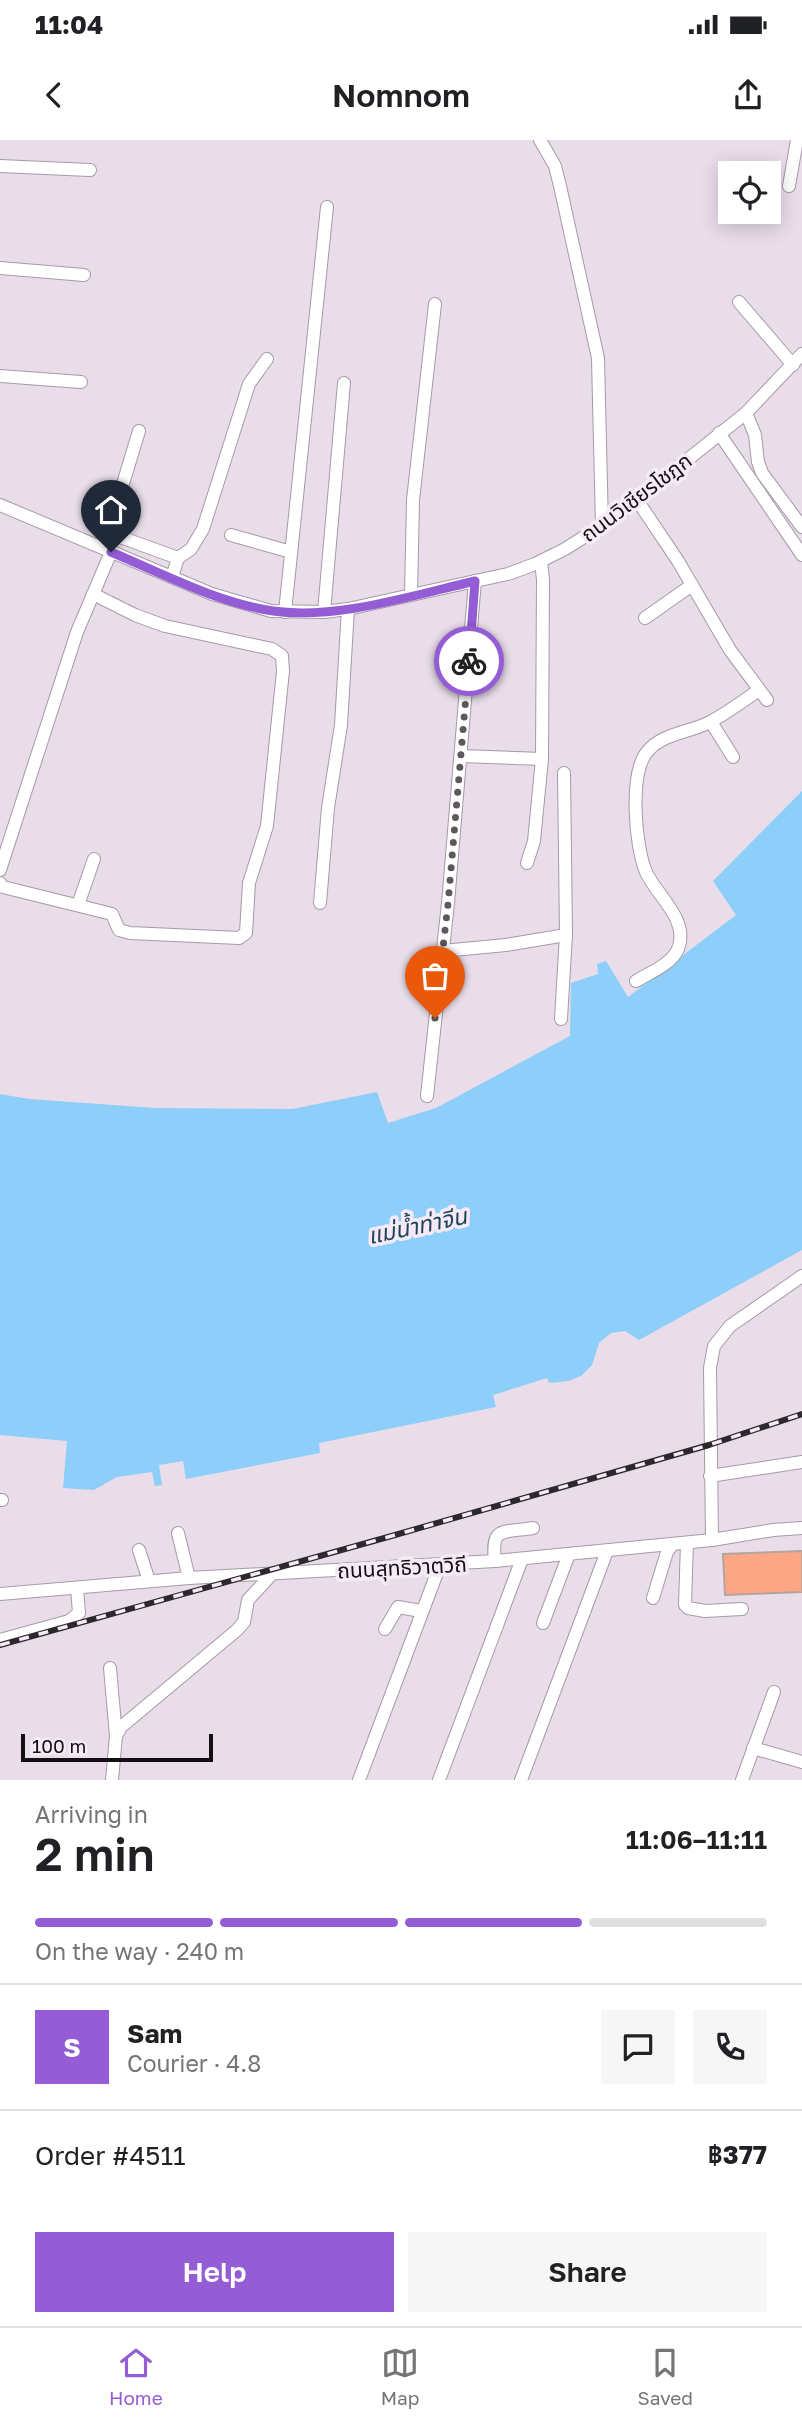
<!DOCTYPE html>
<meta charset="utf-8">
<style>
body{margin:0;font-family:"Golos Text","Noto Sans Thai",sans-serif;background:#f6f6f6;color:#202124;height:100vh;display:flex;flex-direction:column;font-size:26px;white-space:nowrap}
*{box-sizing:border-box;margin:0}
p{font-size:23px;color:#757577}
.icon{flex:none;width:38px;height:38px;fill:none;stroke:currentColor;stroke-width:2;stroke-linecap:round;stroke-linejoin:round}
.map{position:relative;height:1640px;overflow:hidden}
.sheet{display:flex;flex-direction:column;background:#fff;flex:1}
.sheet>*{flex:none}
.controls{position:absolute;left:718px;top:21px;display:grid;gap:14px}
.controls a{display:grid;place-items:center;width:63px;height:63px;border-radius:0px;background:#fff;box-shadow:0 4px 18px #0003;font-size:35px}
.scale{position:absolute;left:21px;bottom:18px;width:192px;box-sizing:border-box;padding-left:7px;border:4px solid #130f13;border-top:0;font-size:19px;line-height:24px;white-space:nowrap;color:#130f13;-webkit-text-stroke:5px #f6eaf7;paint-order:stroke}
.pin{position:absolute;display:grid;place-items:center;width:60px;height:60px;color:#fff;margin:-72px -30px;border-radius:50% 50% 50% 0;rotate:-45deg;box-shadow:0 0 7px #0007}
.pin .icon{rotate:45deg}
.courier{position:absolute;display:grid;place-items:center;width:70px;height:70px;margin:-35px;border:5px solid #945dd6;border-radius:50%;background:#fff;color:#222;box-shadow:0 2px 9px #0007}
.head em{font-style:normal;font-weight:600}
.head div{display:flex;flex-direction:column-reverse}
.head{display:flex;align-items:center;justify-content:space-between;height:119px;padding:0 35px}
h1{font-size:46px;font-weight:600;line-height:52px}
.bar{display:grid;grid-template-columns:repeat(4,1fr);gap:10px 7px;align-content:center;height:84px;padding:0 35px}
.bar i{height:9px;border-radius:5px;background:#e0e0e0}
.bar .active{background:#945dd6}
.bar p{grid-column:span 4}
.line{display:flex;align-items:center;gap:18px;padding:0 35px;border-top:2px solid #e0e0e0}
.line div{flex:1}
.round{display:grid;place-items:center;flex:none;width:74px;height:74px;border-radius:0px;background:#f6f6f6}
.cta{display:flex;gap:14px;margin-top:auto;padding:14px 35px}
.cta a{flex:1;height:80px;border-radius:0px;background:#945dd6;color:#fff;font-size:28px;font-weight:600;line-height:80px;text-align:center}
.cta a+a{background:#f6f6f6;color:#202124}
.status{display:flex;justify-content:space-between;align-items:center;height:49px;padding:0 35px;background:#fff;direction:ltr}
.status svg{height:19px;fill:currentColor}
header{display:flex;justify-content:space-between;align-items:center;height:91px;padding:0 35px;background:#fff;font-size:32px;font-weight:600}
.menu{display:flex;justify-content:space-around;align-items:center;height:98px;border-top:2px solid #e0e0e0;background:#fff;font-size:19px;color:#757577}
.menu a{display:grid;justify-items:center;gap:4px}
.menu .active{color:#945dd6}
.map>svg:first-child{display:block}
</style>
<div class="status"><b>11:04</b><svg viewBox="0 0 49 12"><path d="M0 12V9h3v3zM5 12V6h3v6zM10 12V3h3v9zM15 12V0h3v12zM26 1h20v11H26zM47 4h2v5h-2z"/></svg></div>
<header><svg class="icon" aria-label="back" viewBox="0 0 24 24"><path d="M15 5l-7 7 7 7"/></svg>Nomnom<svg class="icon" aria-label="share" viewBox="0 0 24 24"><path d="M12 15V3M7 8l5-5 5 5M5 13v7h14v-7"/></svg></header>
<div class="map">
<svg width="802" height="1640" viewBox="0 0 802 1640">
<rect width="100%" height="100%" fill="#e9ddea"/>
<polygon fill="#8dcefa" points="802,651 802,1110 639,1200 625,1191 611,1193 599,1203 592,1225 581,1236 568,1241 549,1243 547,1238 493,1255 496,1267 319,1303 320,1313 186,1339 183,1321 159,1325 162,1345 155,1346 152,1332 117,1337 94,1350 63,1348 67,1301 0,1295 0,954 29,959 155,968 292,969 377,952 388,983 436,968 570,896 571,843 598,834 597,824 606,821 628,857 736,775 713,741"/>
<polygon fill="#fda685" stroke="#b5a49e" stroke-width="2" points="802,1411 802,1452 725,1455 723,1414"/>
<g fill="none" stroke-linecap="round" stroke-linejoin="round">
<defs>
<g id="minor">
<polyline points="540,0 555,26 560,46 598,218 602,387"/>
<polyline points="0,26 90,30"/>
<polyline points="789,46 797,0"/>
<polyline points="0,128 84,135"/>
<polyline points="739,162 793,225"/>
<polyline points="0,236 81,242"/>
<polyline points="746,273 755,295 758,322 762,333 802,387"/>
<polyline points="139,291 109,390 112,394 178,418 172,437"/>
<polyline points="719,293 802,415"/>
<polyline points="637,360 678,421 730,510 767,560"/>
<polyline points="0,365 212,454 271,471 324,472 348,469 475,441 508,434 535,424 565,409 617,376 746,273 802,214"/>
<polyline points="231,395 291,412"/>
<polyline points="178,418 191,409 203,389 249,244 267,219"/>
<polyline points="411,455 413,360 435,164"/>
<polyline points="285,472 327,67"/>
<polyline points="324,472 344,243"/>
<polyline points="645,478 692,445"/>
<polyline points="711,582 733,617"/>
<polyline points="461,616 542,619 543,440 541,421"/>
<polyline points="527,723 534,701 542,619"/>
<polyline points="0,730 77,492 111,412"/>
<polyline points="0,743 3,747 112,774 119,790 130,793 239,798 246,793 249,743 267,686 283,531 282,516 272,509 165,486 135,475 93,454"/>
<polyline points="320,763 328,668 341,585 348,469"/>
<polyline points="78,765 94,719"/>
<polyline points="442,811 506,805 566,795 564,633"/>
<path d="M636,841c13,-8 36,-17 42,-32 12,-29 -22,-54 -32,-77 -11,-26 -17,-98 1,-120 15,-19 42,-19 63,-30 17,-9 33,-21 49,-32"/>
<polyline points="561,879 566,795"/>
<polyline points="427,956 448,763 475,441"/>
<polyline points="710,1336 802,1322"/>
<polyline points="0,1360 2,1360"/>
<polyline points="178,1393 189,1438"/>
<polyline points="712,1400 710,1228 714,1206 730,1186 802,1136"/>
<polyline points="687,1403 685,1465 688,1468 705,1471 742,1469"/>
<polyline points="139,1410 149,1441"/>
<path d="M495,1421c-4,-35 7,-28 38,-33"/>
<polyline points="0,1454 189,1438 495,1421 712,1400 773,1390 802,1388"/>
<polyline points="653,1458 667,1412 673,1404"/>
<polyline points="543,1483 569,1414"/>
<polyline points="385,1489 398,1467 421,1471"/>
<polyline points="0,1500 69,1481 79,1473 77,1448"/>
<polyline points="110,1528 116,1596"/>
<polyline points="753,1608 802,1622"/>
<polyline points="112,1640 116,1596 121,1587 237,1490 244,1482 248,1460 272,1434"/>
<polyline points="359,1640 440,1425"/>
<polyline points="439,1640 522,1419"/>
<polyline points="521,1640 607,1411"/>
<polyline points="742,1640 774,1552"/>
</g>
</defs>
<use href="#minor" stroke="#a59aa6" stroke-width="14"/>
<use href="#minor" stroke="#fff" stroke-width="12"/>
<defs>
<polyline id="rail" points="0,1505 388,1397 709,1305 802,1274"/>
</defs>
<use href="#rail" stroke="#2d282d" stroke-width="6"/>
<use href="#rail" stroke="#f6eaf7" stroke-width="3.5" stroke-dasharray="10" stroke-linecap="butt"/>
</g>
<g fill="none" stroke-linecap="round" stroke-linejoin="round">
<polyline stroke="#5e575e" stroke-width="7" stroke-dasharray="0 12.6" points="435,878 448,764 469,521"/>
<path stroke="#945dd6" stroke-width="9" d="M111,412c52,22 107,51 162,59 63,9 141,-16 202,-30l-6,80"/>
</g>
<g text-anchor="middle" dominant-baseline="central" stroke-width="7" stroke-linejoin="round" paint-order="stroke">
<g font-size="21" fill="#130f13" stroke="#f6eaf7">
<text transform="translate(636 357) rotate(-37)">ถนนวิเชียรโชฎก</text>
<text transform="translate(402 1427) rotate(-3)">ถนนสุทธิวาตวิถี</text>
</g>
<g font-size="23" font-style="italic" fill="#1f435a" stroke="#f6eaf7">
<text transform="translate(417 1085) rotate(-12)">แม่น้ำท่าจีน</text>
</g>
</g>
</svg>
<div class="controls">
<a><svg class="icon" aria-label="locate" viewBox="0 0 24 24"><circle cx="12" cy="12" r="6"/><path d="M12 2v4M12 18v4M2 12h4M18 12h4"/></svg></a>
</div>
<div class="scale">100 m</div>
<div class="pin" style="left:435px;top:878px;background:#ea580c"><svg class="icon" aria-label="bag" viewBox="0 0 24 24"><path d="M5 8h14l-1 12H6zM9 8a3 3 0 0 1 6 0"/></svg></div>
<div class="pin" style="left:111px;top:412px;background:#1f2937"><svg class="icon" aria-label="home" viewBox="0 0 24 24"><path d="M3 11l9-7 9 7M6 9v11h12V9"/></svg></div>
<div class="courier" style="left:469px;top:521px"><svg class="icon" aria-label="bike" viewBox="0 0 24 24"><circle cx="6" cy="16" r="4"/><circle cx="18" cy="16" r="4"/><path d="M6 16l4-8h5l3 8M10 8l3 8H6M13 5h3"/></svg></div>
</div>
<section class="sheet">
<div class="head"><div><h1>2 min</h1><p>Arriving in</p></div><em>11:06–11:11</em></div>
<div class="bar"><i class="active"></i><i class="active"></i><i class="active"></i><i></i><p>On the way · 240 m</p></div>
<div class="line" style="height:126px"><b class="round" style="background:#945dd6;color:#fff">S</b><div><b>Sam</b><p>Courier · 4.8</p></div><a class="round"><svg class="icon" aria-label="chat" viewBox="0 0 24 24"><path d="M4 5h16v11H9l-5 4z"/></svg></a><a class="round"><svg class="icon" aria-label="phone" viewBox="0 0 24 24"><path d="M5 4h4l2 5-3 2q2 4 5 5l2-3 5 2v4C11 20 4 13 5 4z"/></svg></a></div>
<div class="line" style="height:91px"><div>Order #4511</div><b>฿377</b></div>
<div class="cta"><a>Help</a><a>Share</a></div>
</section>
<nav class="menu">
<a class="active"><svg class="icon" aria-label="home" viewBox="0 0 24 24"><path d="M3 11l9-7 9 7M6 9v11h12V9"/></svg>Home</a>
<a><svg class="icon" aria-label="map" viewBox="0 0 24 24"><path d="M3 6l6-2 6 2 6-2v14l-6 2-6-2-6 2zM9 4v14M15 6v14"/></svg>Map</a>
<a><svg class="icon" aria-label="saved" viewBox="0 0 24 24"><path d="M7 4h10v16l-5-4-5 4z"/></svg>Saved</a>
</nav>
